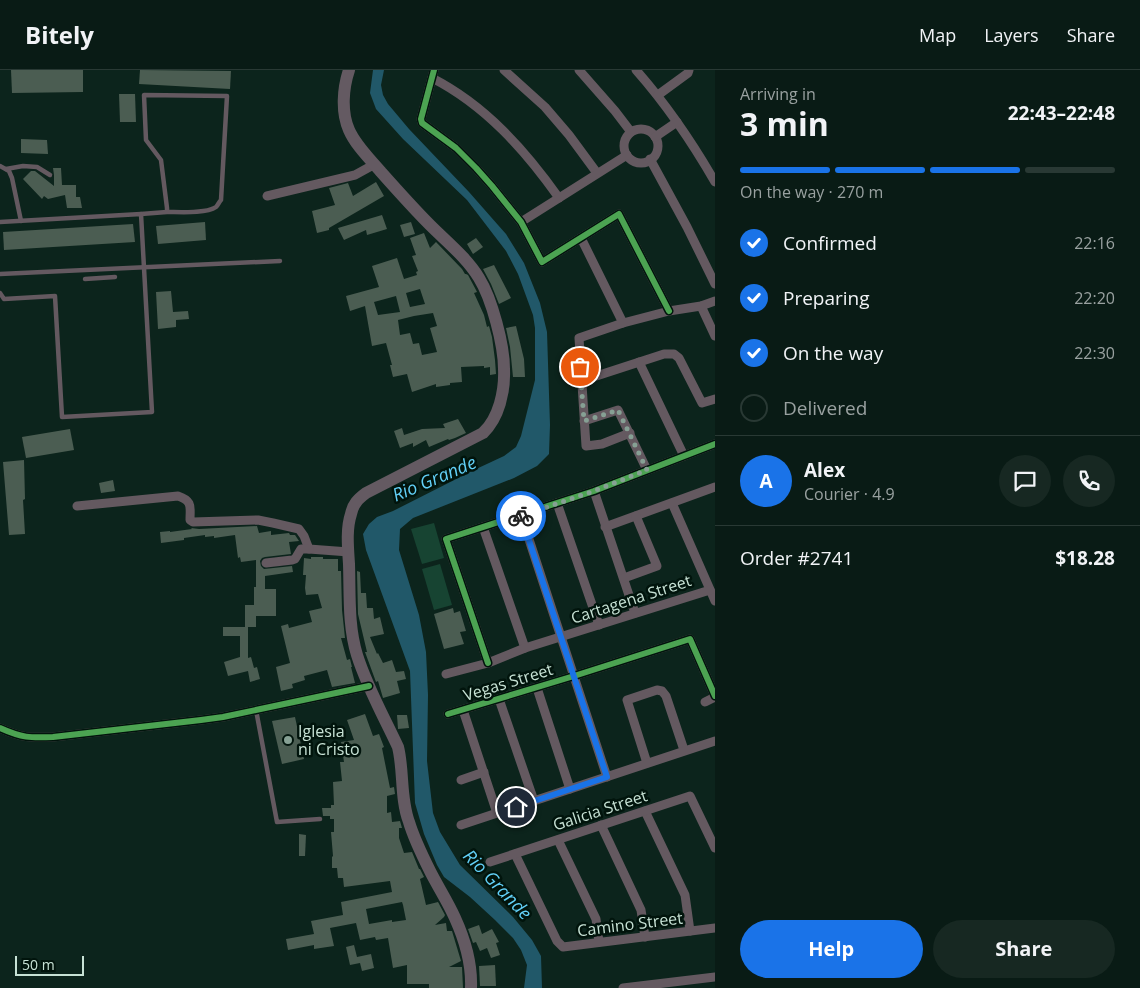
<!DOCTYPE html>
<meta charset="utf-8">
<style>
body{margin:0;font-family:"Open Sans",sans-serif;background:#172822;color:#f1f3f6;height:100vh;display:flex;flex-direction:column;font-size:19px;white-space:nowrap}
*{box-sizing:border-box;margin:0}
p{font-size:16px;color:#99a1a0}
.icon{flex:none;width:28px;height:28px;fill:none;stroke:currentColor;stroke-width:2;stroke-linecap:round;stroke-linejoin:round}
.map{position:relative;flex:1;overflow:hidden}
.sheet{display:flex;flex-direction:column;background:#091b15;width:425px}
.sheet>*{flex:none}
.scale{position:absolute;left:15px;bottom:12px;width:69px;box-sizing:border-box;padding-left:5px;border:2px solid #c7e2d5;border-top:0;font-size:14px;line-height:18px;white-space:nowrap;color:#c7e2d5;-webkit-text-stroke:4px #01140c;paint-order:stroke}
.pin{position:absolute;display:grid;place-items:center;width:42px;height:42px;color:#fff;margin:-21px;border:2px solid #fff;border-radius:50%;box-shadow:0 1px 5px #0007}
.courier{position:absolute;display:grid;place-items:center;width:50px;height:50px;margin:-25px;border:4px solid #1a73e8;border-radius:50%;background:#fff;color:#222;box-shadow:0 1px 6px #0007}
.summary em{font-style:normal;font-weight:700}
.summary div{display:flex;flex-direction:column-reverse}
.summary{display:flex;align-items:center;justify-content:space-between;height:85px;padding:0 25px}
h1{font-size:32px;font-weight:700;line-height:38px}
.bar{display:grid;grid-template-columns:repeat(4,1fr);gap:8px 5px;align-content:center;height:60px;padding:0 25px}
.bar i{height:6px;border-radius:4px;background:#293934}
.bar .selected{background:#1a73e8}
.bar p{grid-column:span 4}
.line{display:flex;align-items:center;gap:12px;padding:0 25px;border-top:1px solid #293934}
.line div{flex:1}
.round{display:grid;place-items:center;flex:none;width:52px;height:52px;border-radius:26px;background:#172822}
ol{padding:0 25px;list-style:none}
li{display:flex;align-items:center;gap:15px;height:55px}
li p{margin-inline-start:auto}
li .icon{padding:5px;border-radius:50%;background:#1a73e8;color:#fff;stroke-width:4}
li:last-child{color:#99a1a0}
li i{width:28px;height:28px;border:2px solid #293934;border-radius:50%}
.primary-button{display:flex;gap:10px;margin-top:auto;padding:10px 25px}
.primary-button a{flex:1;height:58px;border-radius:30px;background:#1a73e8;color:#fff;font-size:20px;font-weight:700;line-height:58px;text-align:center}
.primary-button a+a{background:#172822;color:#f1f3f6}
header{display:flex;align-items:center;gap:30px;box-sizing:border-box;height:70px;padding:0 25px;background:#091b15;border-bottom:1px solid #293934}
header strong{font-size:24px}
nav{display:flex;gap:28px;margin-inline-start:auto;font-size:18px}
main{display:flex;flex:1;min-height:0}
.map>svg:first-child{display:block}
</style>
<header>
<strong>Bitely</strong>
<nav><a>Map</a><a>Layers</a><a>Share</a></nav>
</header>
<main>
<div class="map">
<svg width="715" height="918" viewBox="0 0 715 918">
<rect width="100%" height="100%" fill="#0c241c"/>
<g fill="#174432">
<polygon points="434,453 444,488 422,494 411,459"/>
<polygon points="440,494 452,535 434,540 422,499"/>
</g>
<polygon fill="#215869" points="373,0 384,0 381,15 383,25 388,34 409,59 469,122 498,155 506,164 524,193 540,233 547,262 550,355 549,384 537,396 514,408 413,448 400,459 399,480 419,545 426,582 428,625 427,691 433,743 440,762 460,795 513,847 532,870 541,886 542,918 524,918 527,895 521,880 513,868 495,850 470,827 444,807 437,795 424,764 415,733 410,601 366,480 363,464 369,454 377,447 393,441 474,400 504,386 516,377 521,366 535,310 535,258 533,245 518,204 506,181 467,130 403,69 376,39 370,23"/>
<g fill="#4b5d52" fill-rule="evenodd">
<polygon points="11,0 83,0 83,22 12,23"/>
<polygon points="140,0 231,1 230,19 139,14"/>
<polygon points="119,24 135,24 136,52 120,52"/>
<polygon points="21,69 47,70 48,84 21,83"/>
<polygon points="53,98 61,98 62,115 76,115 76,127 80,127 82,138 67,138 65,125 48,129 44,126 42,129 23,109 31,101 35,101 54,116 54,105"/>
<polygon points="376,112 384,126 329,158 329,160 317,163 312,141 335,135 329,118 348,113 353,126"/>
<polygon points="382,145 387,159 367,165 366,160 344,170 338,158"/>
<polygon points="205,152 206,170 158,174 156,156"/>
<polygon points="411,152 415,164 404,167 400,155"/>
<polygon points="133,154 135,172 4,180 3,162"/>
<path d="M424,163l6,15 6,-6 26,27 3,5h1l2,1 8,15 1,2 -3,1 10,22 3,12 2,-1 3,11 3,23 1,14 -6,1v-8l-6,1v-2l-23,1 1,15 -12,1v2l-14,2v-3l-24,8 -5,-18 -14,3 -3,-12h2l-6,-22 -14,3 -7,-40 -15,5 -4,-15 33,-9 -7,-21 25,-8 7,21 13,-4 -1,-3 2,-1 -6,-15 4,-1 -6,-17zM420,219l5,15 -15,3 -4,-14zM396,226l4,16 -22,3 -4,-13zM433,243l4,13 -7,2 7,24 -15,3 -3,-12 -6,1 -3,-11 -10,2 -2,-15 16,-4z"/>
<polygon points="476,168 483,177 473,184 467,174"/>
<polygon points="494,195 511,228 499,234 491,214 483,199"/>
<polygon points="171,221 173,242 188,241 189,249 176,250 176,257 158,259 156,222"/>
<polygon points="516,256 524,289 525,307 513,307 510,277 506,258"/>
<polygon points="458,349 466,363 455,368 449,370 448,369 429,377 426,370 413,377 413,373 400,378 394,361 402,358 404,365 422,359 445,358 443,354"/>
<polygon points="70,359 74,380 26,388 22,367"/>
<polygon points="24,390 25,429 23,430 25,464 9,465 3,392"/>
<polygon points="113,410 115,421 101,423 99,413"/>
<polygon points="257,456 259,463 271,461 271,465 289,463 290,465 295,465 299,471 289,472 291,484 265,487 262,488 260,491 261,496 264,499 292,496 293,502 265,506 265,519 276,519 276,546 256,546 256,557 248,557 248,588 251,587 254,598 257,597 260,609 250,612 248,601 228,606 224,592 240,587 240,566 223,566 223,557 245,557 245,535 254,535 254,517 256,517 256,490 241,492 240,487 238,488 235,465 214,468 214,466 205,467 205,465 184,468 184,470 161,473 160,462 170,461 170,462 192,459 191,458 199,459"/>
<polygon points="311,487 323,487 323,489 338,489 338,501 341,501 342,540 345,568 341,568 347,590 350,589 352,597 351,597 355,613 332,617 327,600 304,606 305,610 292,614 293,618 281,621 276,597 290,593 281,556 288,554 289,558 312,552 309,541 322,538 318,524 306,525 305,518 306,505 303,505 304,488 311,489"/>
<polygon points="357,501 360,502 361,523 366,523 367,538 373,538 374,549 380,547 384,564 370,567 377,584 378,583 383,593 392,590 396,602 404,601 406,609 397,611 400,623 383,628 378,611 376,612 365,582 367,582 358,544"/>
<polygon points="453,538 454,543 460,541 466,561 460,562 464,574 444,579 434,544"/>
<path d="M365,644l8,22 6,-2 5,13 -2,1 8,40 4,-1 1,7 -8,2v17l4,-1 1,10 8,-1 2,7h-3v10l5,15 8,-1 7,17h1l4,8 -4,2 6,26 12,-3 7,13 -1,2 -9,8 11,-2 1,8h5l9,30 -12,6h13l1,21h-34v-4h-22v-19l-14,3 -5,-30 -12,2 -1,-3 -15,3 -4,-17 -26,5 4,18 -20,3v-4l-26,5 -2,-11 28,-5 -3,-13 32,-6 -2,-13 51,-10 -2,-11 -46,6 -1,-9h-5l-1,-10h-5v-11l1,-1 -2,-24h3v-13h-4v-3h-7l-1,-8h9v-3h3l-1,-23 9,-1 -2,-19h4l-3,-20 13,-2 -7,-20zM402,832l1,3 3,15 -14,2v-2l-23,4 -3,-15z"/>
<polygon points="397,645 407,645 409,658 398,659"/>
<polygon points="295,647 304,689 282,694 272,651"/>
<polygon points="299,764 306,765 305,786 299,786"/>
<polygon points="479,855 482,864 492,859 499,872 496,873 500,885 491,888 487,878 480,881 476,872 473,873 468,859"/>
<polygon points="354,875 357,887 371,884 374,898 362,901 360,893 350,895 346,877"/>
<polygon points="495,895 496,916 480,916 479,896"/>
</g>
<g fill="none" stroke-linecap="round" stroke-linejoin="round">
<g stroke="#645960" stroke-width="4.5">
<polyline points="0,96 9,101 12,108 21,151"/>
<polyline points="6,99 23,96 37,97 50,105"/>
<path d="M141,144l26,-2v-4l-6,-48 -15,-20 -2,-45 83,1 -6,104c-2,2 -3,5 -5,7 -10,7 -37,5 -49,5"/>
<polyline points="0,152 141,144 152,342 62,347 55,226 4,229 0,223"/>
<polyline points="0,204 280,191"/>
<polyline points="85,209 115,207"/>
<polyline points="256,640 277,752 320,749"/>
</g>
<g stroke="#645960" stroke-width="9">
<polyline points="434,0 421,49 422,53 456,78 476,98 492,116 521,152 542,192 619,144 669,241"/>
<polyline points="504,0 545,37 569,65 597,103"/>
<polyline points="579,0 615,41 631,62"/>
<path d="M636,0c30,34 56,72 79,112"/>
<path d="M432,8c53,27 93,72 127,120"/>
<polyline points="658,25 688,3 689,0"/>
<circle cx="641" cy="76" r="17"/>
<polyline points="655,67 677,52"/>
<polyline points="650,89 687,157 715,214"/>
<polyline points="267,126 355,105 375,94"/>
<polyline points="521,152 627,85"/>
<polyline points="581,168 623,253"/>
<polyline points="701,236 715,266"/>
<polyline points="639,292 684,386"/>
<polyline points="581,311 664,284 674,284 679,288 702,333 715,329"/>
<polyline points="584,351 618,340 647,400"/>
<polyline points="630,363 602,374 586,376 579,268 623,253 669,241 701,236 715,231"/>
<polyline points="594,421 635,543"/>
<polyline points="557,433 599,555"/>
<polyline points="672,433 715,531"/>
<path d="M77,436l101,-10c15,5 12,11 12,24l3,2 65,-2 15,3 26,6 5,7 5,13 40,3"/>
<polyline points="521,445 607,707"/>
<polyline points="483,457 525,578"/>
<polyline points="605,457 715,417"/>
<polyline points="266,493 292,490 295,489 301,479 309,479"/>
<polyline points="624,508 657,496 636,446"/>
<polyline points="488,593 446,469 594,421 715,374"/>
<polyline points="446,604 488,593 525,578 710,520"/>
<polyline points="537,618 570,719"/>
<polyline points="499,629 534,731"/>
<polyline points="705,632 715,627"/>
<polyline points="463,640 497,743"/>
<polyline points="448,644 574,606 690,569 715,626"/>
<path d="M0,658c22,10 30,10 53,9l148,-17 22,-3 146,-31"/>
<polyline points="647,693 627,630 657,620 662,621 666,626 684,680"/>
<polyline points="461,710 484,702"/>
<polyline points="645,741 685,825 690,861"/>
<polyline points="461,755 715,671"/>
<polyline points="601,755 641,840 645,867"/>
<polyline points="558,770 596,849 599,872"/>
<polyline points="515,784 557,871 563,877 715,858"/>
<polyline points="490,792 690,726 715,778"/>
<polyline points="623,918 715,907"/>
</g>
<path stroke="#645a62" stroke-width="12" d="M349,0c-6,18 -8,42 0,60 7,16 21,29 32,42 16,18 32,36 49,53 17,17 37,33 49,53 13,21 25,67 25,91 1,22 -5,49 -21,64l-117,60c-8,6 -13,11 -15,21 -5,15 -3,34 -2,50 1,30 -1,62 8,91 10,32 27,62 41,92 6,24 2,51 11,75 5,17 13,33 21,49 8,16 18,31 25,47 10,22 17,46 16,70"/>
<defs>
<g id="cycleway">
<polyline points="434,0 421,49 422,53 456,78 476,98 492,116 521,152 542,192 619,144 669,241"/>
<polyline points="488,593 446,469 594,421 715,374"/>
<polyline points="448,644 574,606 690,569 715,626"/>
<path d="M0,658c22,10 30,10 53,9l148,-17 22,-3 146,-31"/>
</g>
</defs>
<use href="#cycleway" stroke="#01140c" stroke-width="9"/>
<use href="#cycleway" stroke="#4ca352" stroke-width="6"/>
</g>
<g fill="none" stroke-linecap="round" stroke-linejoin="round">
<polyline stroke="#86a094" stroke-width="5" stroke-dasharray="0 9" points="521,446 594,421 647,400 618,340 584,351 580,297"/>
<polyline stroke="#1a73e8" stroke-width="6" points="516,737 607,707 521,446"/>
</g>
<circle fill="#86a094" stroke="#01140c" stroke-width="2" cx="288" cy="670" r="5"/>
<g text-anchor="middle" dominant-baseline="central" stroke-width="5" stroke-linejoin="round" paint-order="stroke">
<g font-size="16" fill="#c7e2d5" stroke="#01140c">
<text transform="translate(631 529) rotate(-18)">Cartagena Street</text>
<text transform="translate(508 612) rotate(-17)">Vegas Street</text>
<text transform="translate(600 740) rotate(-18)">Galicia Street</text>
<text transform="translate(630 854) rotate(-7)">Camino Street</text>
</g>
<g font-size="16" fill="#c7e2d5" stroke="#01140c" text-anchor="start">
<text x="298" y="661">Iglesia<tspan x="298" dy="18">ni Cristo</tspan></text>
</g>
<g font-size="18" font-style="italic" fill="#62d0f7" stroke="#01140c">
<text transform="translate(434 408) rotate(-23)">Rio Grande</text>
<text transform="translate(498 814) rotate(46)">Rio Grande</text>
</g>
</g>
</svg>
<div class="scale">50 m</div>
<div class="pin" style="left:580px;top:297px;background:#ea580c"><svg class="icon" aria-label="bag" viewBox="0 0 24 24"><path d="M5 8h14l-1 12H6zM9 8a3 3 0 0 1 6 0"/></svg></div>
<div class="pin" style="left:516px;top:737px;background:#1f2937"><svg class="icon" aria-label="home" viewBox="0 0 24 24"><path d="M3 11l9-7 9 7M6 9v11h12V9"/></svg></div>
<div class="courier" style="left:521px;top:446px"><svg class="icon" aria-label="bike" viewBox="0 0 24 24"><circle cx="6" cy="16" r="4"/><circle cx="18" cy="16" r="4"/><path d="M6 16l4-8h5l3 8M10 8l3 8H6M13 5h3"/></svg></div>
</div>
<section class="sheet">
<div class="summary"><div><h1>3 min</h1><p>Arriving in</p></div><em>22:43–22:48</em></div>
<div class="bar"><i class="selected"></i><i class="selected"></i><i class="selected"></i><i></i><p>On the way · 270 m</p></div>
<ol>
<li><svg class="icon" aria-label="check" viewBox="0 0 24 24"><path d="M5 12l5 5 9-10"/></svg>Confirmed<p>22:16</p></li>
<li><svg class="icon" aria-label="check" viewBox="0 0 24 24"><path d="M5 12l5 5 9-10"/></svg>Preparing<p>22:20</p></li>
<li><svg class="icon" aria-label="check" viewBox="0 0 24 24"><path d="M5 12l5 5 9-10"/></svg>On the way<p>22:30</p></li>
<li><i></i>Delivered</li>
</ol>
<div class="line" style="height:90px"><b class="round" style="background:#1a73e8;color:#fff">A</b><div><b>Alex</b><p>Courier · 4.9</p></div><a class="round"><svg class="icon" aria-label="chat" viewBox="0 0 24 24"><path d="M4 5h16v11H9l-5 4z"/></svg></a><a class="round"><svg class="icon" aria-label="phone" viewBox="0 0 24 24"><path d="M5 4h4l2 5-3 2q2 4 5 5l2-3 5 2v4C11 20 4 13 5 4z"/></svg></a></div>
<div class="line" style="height:65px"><div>Order #2741</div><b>$18.28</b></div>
<div class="primary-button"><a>Help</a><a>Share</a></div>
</section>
</main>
